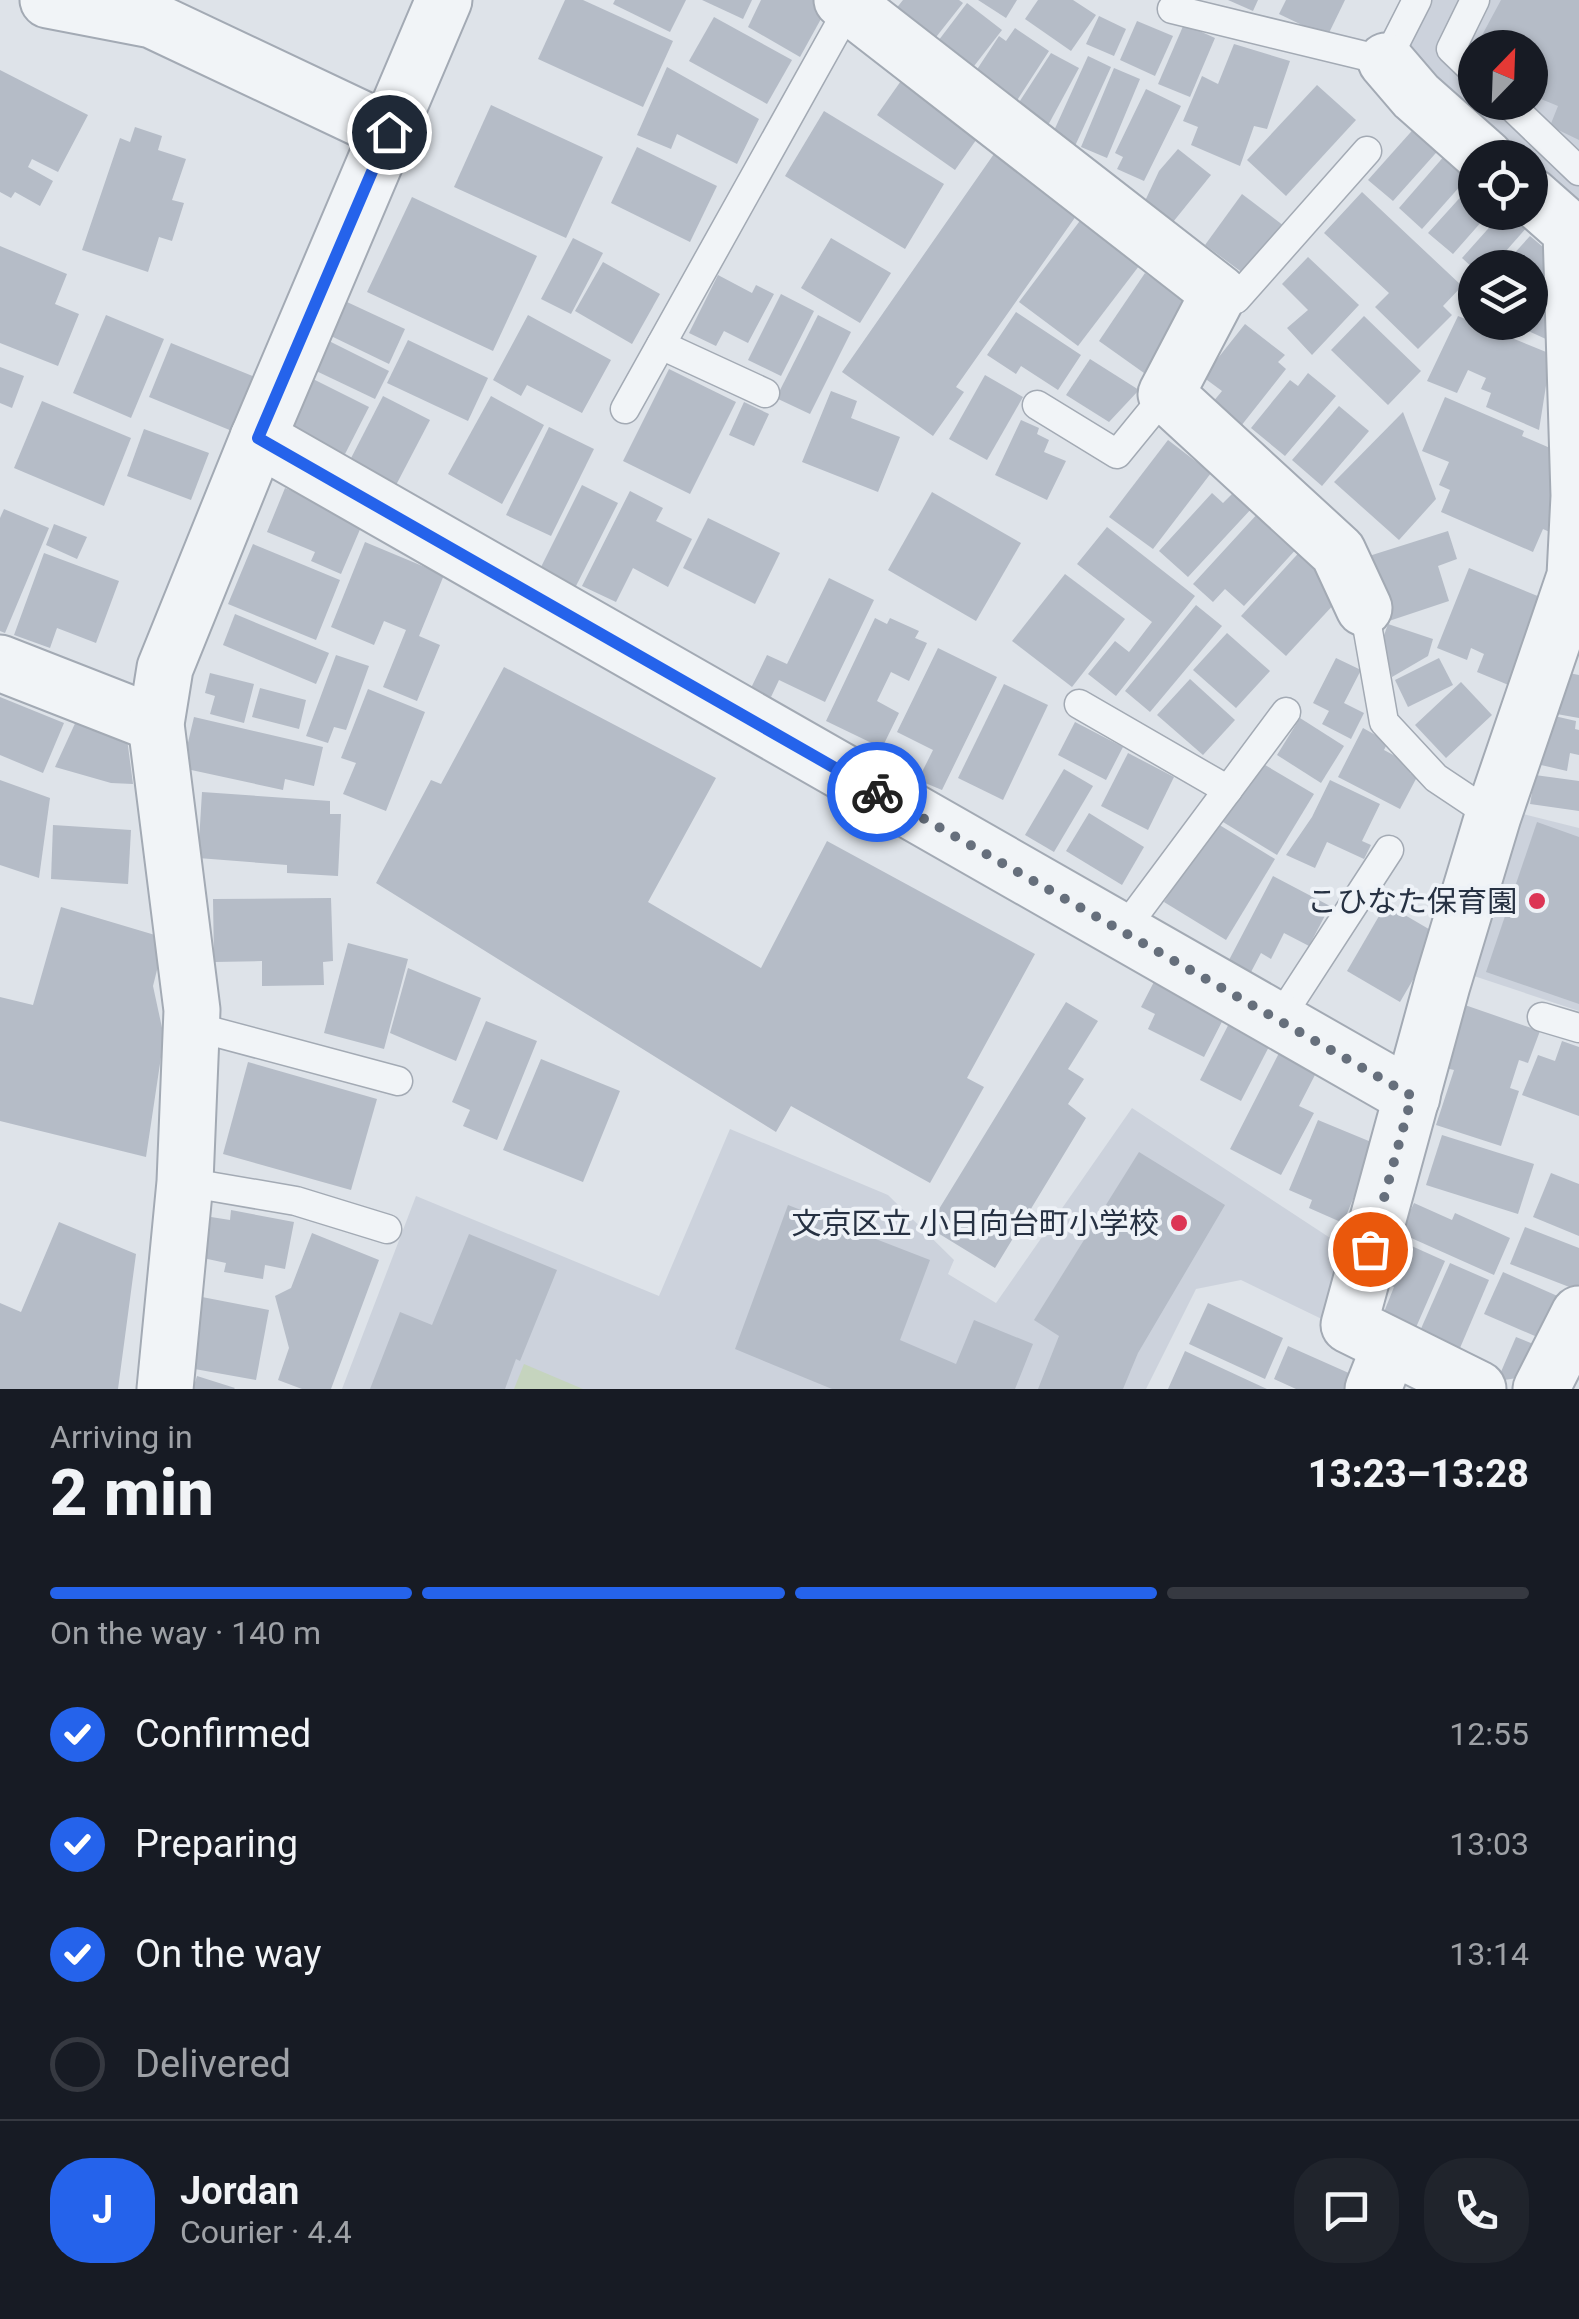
<!DOCTYPE html>
<meta charset="utf-8">
<style>
body{margin:0;font-family:Roboto,"Noto Sans JP",sans-serif;background:#20242c;color:#f1f3f6;height:100vh;display:flex;flex-direction:column;font-size:38px;white-space:nowrap}
*{box-sizing:border-box;margin:0}
p{font-size:32px;color:#9ea1a6}
.icon{flex:none;width:55px;height:55px;fill:none;stroke:currentColor;stroke-width:2;stroke-linecap:round;stroke-linejoin:round}
.map{position:relative;height:1389px;overflow:hidden}
.sheet{display:flex;flex-direction:column;background:#171b24;flex:1}
.sheet>*{flex:none}
.needle{width:65px;rotate:23deg}
.tools{position:absolute;left:1458px;top:30px;display:grid;gap:20px}
.tools a{display:grid;place-items:center;width:90px;height:90px;border-radius:50%;background:#171b24;box-shadow:0 2px 8px #0004;font-size:50px}
.pin{position:absolute;display:grid;place-items:center;width:85px;height:85px;color:#fff;margin:-42px;border:5px solid #fff;border-radius:50%;box-shadow:0 2px 10px #0007}
.courier{position:absolute;display:grid;place-items:center;width:100px;height:100px;margin:-50px;border:8px solid #2563eb;border-radius:50%;background:#fff;color:#222;box-shadow:0 2px 12px #0007}
.head em{font-style:normal;font-weight:800}
.head div{display:flex;flex-direction:column-reverse}
.head{display:flex;align-items:center;justify-content:space-between;height:170px;padding:0 50px}
h1{font-size:65px;font-weight:800;line-height:75px}
.bar{display:grid;grid-template-columns:repeat(4,1fr);gap:15px 10px;align-content:center;height:120px;padding:0 50px}
.bar i{height:12px;border-radius:8px;background:#363941}
.bar .active{background:#2563eb}
.bar p{grid-column:span 4}
.line{display:flex;align-items:center;gap:25px;padding:0 50px;border-top:2px solid #363941}
.line div{flex:1}
.round{display:grid;place-items:center;flex:none;width:105px;height:105px;border-radius:40px;background:#20242c}
ol{padding:0 50px;list-style:none}
li{display:flex;align-items:center;gap:30px;height:110px}
li p{margin-inline-start:auto}
li .icon{padding:10px;border-radius:50%;background:#2563eb;color:#fff;stroke-width:4}
li:last-child{color:#9ea1a6}
li i{width:55px;height:55px;border:5px solid #363941;border-radius:50%}
.map>svg:first-child{display:block}
</style>
<div class="map">
<svg width="1579" height="1389" viewBox="0 0 1579 1389">
<rect width="100%" height="100%" fill="#dee3e9"/>
<g fill="#ccd2dc" fill-rule="evenodd">
<path d="M1426,0h153v215l-49,-46v-11l-12,-1 -116,-109zM1475,48h55v54h-55z"/>
<polygon points="1523,814 1579,828 1579,1011 1471,975"/>
<polygon points="1132,1108 1347,1249 1328,1322 1241,1280 1196,1289 1146,1389 342,1389 416,1196 659,1296 730,1129 888,1195 954,1260 948,1274 996,1303"/>
</g>
<polygon fill="#c5d4be" points="524,1364 583,1389 514,1389"/>
<g fill="#b5bcc7">
<polygon points="565,0 583,0 673,41 643,107 538,59"/>
<polygon points="615,0 686,0 670,32 613,4"/>
<polygon points="702,0 752,0 743,19"/>
<polygon points="761,0 815,0 827,8 800,57 748,27"/>
<polygon points="903,0 959,0 963,3 929,46 891,15"/>
<polygon points="978,0 1017,0 1006,18"/>
<polygon points="1038,0 1073,0 1096,15 1071,51 1025,19"/>
<polygon points="1228,0 1258,0 1253,11"/>
<polygon points="1286,0 1345,0 1327,37 1279,14"/>
<polygon points="1501,0 1579,0 1579,140 1550,126 1558,106 1536,97 1548,68 1530,60 1530,48 1500,48 1480,39"/>
<polygon points="967,3 1002,30 964,79 929,53"/>
<polygon points="1099,16 1126,29 1114,56 1086,44"/>
<polygon points="714,17 792,60 767,104 689,61"/>
<polygon points="1137,21 1173,36 1155,76 1120,60"/>
<polygon points="1184,24 1215,38 1190,97 1158,84"/>
<polygon points="1015,28 1049,51 1016,102 974,74 999,36 1006,41"/>
<polygon points="1234,44 1290,61 1267,129 1254,126 1240,166 1191,145 1198,127 1183,121 1202,76 1218,84"/>
<polygon points="1051,53 1079,68 1046,129 1014,110"/>
<polygon points="1088,56 1111,67 1075,146 1052,135"/>
<polygon points="667,67 759,119 737,164 677,134 671,149 637,135"/>
<polygon points="1114,68 1140,79 1107,158 1081,147"/>
<polygon points="0,70 88,115 58,172 32,159 28,167 53,181 40,206 15,192 11,198 0,192"/>
<polygon points="903,78 981,133 955,170 877,115"/>
<polygon points="1317,85 1356,120 1286,196 1247,160"/>
<polygon points="1146,89 1181,106 1144,181 1117,169 1123,157 1115,153"/>
<polygon points="491,105 603,157 566,238 454,187"/>
<polygon points="824,111 944,184 905,249 785,176"/>
<polygon points="1418,124 1443,145 1393,201 1368,180"/>
<polygon points="135,127 162,136 158,150 186,159 172,200 184,203 172,241 159,237 148,272 82,250 120,138 130,142"/>
<polygon points="637,147 717,186 690,242 611,203"/>
<polygon points="1178,149 1211,175 1169,227 1145,201 1159,171"/>
<polygon points="996,151 1081,209 956,387 964,392 933,436 842,372"/>
<polygon points="1446,154 1470,175 1422,229 1399,208"/>
<polygon points="1475,181 1475,212 1490,212 1453,254 1428,233"/>
<polygon points="1362,192 1462,286 1443,306 1452,315 1418,349 1375,307 1389,293 1324,233"/>
<polygon points="1242,194 1284,226 1247,276 1205,245"/>
<polygon points="412,197 537,256 493,351 367,292"/>
<polygon points="1503,212 1514,212 1528,226 1491,268 1473,268 1462,258"/>
<polygon points="1082,218 1142,262 1078,346 1019,302"/>
<polygon points="1530,236 1550,253 1543,261 1558,275 1538,298 1530,291 1530,268 1501,268"/>
<polygon points="573,238 603,253 571,314 541,299"/>
<polygon points="831,238 891,273 860,323 801,288"/>
<polygon points="0,246 67,274 55,304 79,314 58,366 0,343"/>
<polygon points="1308,257 1359,305 1312,355 1287,328 1308,310 1282,284"/>
<polygon points="603,262 660,294 632,344 575,311"/>
<polygon points="1145,273 1191,305 1144,373 1099,341"/>
<polygon points="718,275 752,293 756,285 774,294 748,343 724,331 716,346 689,333"/>
<polygon points="781,294 814,311 781,376 748,360"/>
<polygon points="1530,298 1560,311 1548,340 1509,322 1530,322"/>
<polygon points="347,302 405,329 389,364 331,336"/>
<polygon points="1016,312 1081,355 1058,390 1021,366 1016,374 987,355"/>
<polygon points="106,315 164,339 131,418 73,393"/>
<polygon points="528,315 611,360 582,413 527,385 521,396 493,380"/>
<polygon points="818,315 851,332 810,414 776,398"/>
<polygon points="1364,316 1421,371 1388,405 1331,350"/>
<polygon points="1458,316 1551,354 1539,430 1486,407 1491,393 1481,389 1486,378 1468,370 1457,393 1427,381"/>
<polygon points="1245,324 1285,355 1278,362 1286,369 1241,426 1212,403 1222,391 1203,377"/>
<polygon points="327,340 389,371 375,399 312,369"/>
<polygon points="408,340 488,378 468,421 387,383"/>
<polygon points="171,343 255,377 232,431 149,397"/>
<polygon points="1090,359 1139,390 1109,422 1066,395"/>
<polygon points="0,367 24,376 12,408 0,403"/>
<polygon points="669,369 736,402 690,494 623,461"/>
<polygon points="1308,373 1336,396 1285,456 1251,428 1290,380 1298,386"/>
<polygon points="985,375 1023,397 987,460 949,439"/>
<polygon points="313,379 369,407 345,454 288,427"/>
<polygon points="831,391 857,401 851,418 900,437 878,492 802,462"/>
<polygon points="383,396 430,420 395,487 348,464"/>
<polygon points="491,396 544,425 502,504 448,474"/>
<polygon points="1445,397 1524,431 1522,436 1571,457 1551,506 1563,511 1554,534 1543,529 1533,552 1441,512 1450,490 1439,485 1449,462 1422,451"/>
<polygon points="42,401 131,438 104,506 14,468"/>
<polygon points="744,402 769,414 754,446 729,435"/>
<polygon points="1339,406 1369,431 1322,486 1292,460"/>
<polygon points="1403,412 1436,499 1399,540 1334,482"/>
<polygon points="1021,420 1039,428 1037,434 1049,440 1044,452 1066,461 1047,500 995,475"/>
<polygon points="549,427 594,449 551,536 506,515"/>
<polygon points="144,429 209,453 191,500 127,476"/>
<polygon points="1168,440 1211,473 1153,549 1109,517"/>
<polygon points="582,485 618,503 575,588 539,571"/>
<polygon points="285,488 364,520 341,574 311,561 315,552 267,532"/>
<polygon points="630,491 663,508 656,521 692,539 668,587 633,568 616,602 582,586"/>
<polygon points="1235,491 1252,508 1188,577 1159,551 1212,493 1223,503"/>
<polygon points="932,492 1021,543 976,621 888,570"/>
<polygon points="4,509 49,528 5,633 0,631 0,518"/>
<polygon points="1260,511 1299,546 1244,606 1225,589 1213,602 1193,584"/>
<polygon points="708,518 780,553 755,604 683,568"/>
<polygon points="54,524 87,537 77,559 46,545"/>
<polygon points="1107,527 1195,596 1116,696 1088,674 1115,641 1129,652 1152,622 1077,564"/>
<polygon points="1448,531 1457,559 1438,566 1449,601 1389,621 1369,556"/>
<polygon points="365,542 444,575 419,636 440,645 417,701 383,687 406,630 384,621 374,645 331,627"/>
<polygon points="253,544 340,580 316,640 228,604"/>
<polygon points="1305,546 1349,588 1286,656 1241,616"/>
<polygon points="44,553 119,581 96,643 57,628 50,648 14,635"/>
<polygon points="1469,568 1545,599 1511,686 1477,672 1484,654 1471,648 1467,660 1437,648"/>
<polygon points="1065,574 1125,619 1072,687 1012,641"/>
<polygon points="829,578 874,600 825,702 779,680 771,697 751,688 767,655 787,664"/>
<polygon points="1196,605 1222,626 1150,712 1125,691"/>
<polygon points="235,614 329,653 316,684 223,645"/>
<polygon points="875,618 887,624 890,618 919,631 915,638 927,643 909,681 891,672 877,701 899,713 882,748 826,721"/>
<polygon points="1388,624 1433,639 1428,656 1392,677 1382,641"/>
<polygon points="1227,633 1270,671 1236,708 1193,670"/>
<polygon points="938,648 997,677 942,790 918,780 933,750 897,732"/>
<polygon points="336,655 369,666 346,730 334,727 328,743 306,736"/>
<polygon points="1336,658 1361,670 1344,703 1364,713 1351,739 1322,724 1329,711 1313,703"/>
<polygon points="1439,658 1453,685 1408,707 1395,680"/>
<polygon points="504,667 716,778 648,902 761,968 827,841 1035,954 967,1078 984,1087 930,1183 791,1106 776,1132 376,883 431,780 441,784"/>
<polygon points="1559,671 1579,675 1579,718 1551,713"/>
<polygon points="210,673 254,684 244,723 210,714 215,696 205,693"/>
<polygon points="1190,679 1235,720 1203,755 1157,715"/>
<polygon points="1461,682 1492,715 1446,758 1415,725"/>
<polygon points="1004,684 1048,705 1003,800 958,778"/>
<polygon points="260,688 306,700 299,729 252,717"/>
<polygon points="368,689 425,712 386,811 343,794 356,763 341,758"/>
<polygon points="0,697 64,723 43,773 0,755"/>
<polygon points="1550,715 1576,721 1575,729 1579,730 1579,755 1570,753 1567,771 1541,765"/>
<polygon points="78,717 126,731 133,784 111,783 55,767"/>
<polygon points="194,717 323,747 314,786 285,779 283,790 182,768"/>
<polygon points="1300,718 1344,746 1321,783 1277,755"/>
<polygon points="1075,722 1123,747 1106,780 1058,755"/>
<polygon points="1363,728 1388,742 1384,750 1414,766 1410,773 1417,777 1400,809 1338,777"/>
<polygon points="1128,753 1174,777 1148,830 1101,806"/>
<polygon points="1260,762 1314,794 1277,855 1223,822"/>
<polygon points="1064,769 1093,786 1054,852 1025,835"/>
<polygon points="1535,775 1579,781 1579,811 1530,804"/>
<polygon points="0,780 50,798 39,878 0,865"/>
<polygon points="1330,780 1380,804 1362,841 1371,845 1364,859 1327,842 1315,868 1286,855 1312,817"/>
<polygon points="202,792 330,801 330,814 341,814 338,876 287,873 287,865 198,858"/>
<polygon points="1089,813 1144,847 1122,885 1066,851"/>
<polygon points="1213,821 1275,859 1226,940 1164,902"/>
<polygon points="1537,822 1579,837 1579,1004 1486,972"/>
<polygon points="53,825 131,830 128,884 51,879"/>
<polygon points="1273,876 1330,906 1309,946 1284,933 1271,959 1261,953 1251,972 1229,960"/>
<polygon points="331,898 333,961 323,962 324,985 262,986 262,961 214,962 213,899"/>
<polygon points="1386,904 1439,935 1400,1002 1347,971"/>
<polygon points="61,907 165,938 153,986 164,1037 146,1157 0,1121 0,997 33,1005"/>
<polygon points="348,943 408,959 384,1049 324,1033"/>
<polygon points="408,968 481,998 456,1061 390,1033"/>
<polygon points="1157,976 1233,1000 1204,1057 1148,1029 1155,1014 1141,1007"/>
<polygon points="1066,1002 1098,1021 1068,1069 1084,1079 1068,1104 1086,1118 995,1268 928,1227"/>
<polygon points="1462,1004 1540,1031 1528,1063 1519,1060 1510,1088 1519,1091 1501,1146 1436,1125 1454,1070 1441,1067"/>
<polygon points="1235,1012 1276,1033 1241,1101 1200,1080"/>
<polygon points="486,1021 537,1041 497,1140 463,1126 470,1110 452,1102"/>
<polygon points="1562,1041 1579,1047 1579,1116 1522,1095 1538,1055 1555,1061"/>
<polygon points="1279,1053 1316,1073 1299,1106 1314,1113 1281,1175 1230,1149"/>
<polygon points="541,1059 620,1091 583,1182 503,1150"/>
<polygon points="248,1062 377,1099 351,1190 223,1154"/>
<polygon points="1318,1120 1376,1144 1343,1223 1309,1208 1312,1200 1289,1190"/>
<polygon points="1442,1135 1534,1164 1518,1214 1426,1185"/>
<polygon points="1139,1152 1225,1205 1138,1353 1123,1389 1038,1389 1059,1336 1034,1320"/>
<polygon points="1551,1173 1579,1184 1579,1236 1533,1217"/>
<polygon points="1414,1203 1452,1220 1455,1213 1510,1238 1494,1275 1400,1233"/>
<polygon points="788,1205 930,1260 900,1340 956,1364 974,1320 1033,1344 1015,1389 832,1389 735,1349"/>
<polygon points="231,1210 294,1222 285,1269 265,1265 263,1279 224,1272 226,1263 203,1258 211,1217 230,1220"/>
<polygon points="59,1222 136,1254 118,1389 0,1389 0,1303 21,1312"/>
<polygon points="1525,1227 1579,1248 1579,1284 1577,1290 1510,1264"/>
<polygon points="312,1233 379,1260 331,1389 302,1389 278,1380 289,1348 275,1296 291,1288"/>
<polygon points="469,1234 557,1270 520,1361 516,1359 505,1389 370,1389 400,1312 432,1325"/>
<polygon points="1396,1239 1445,1261 1414,1332 1382,1317 1394,1287 1378,1280"/>
<polygon points="1450,1263 1489,1280 1460,1348 1420,1331"/>
<polygon points="1503,1272 1562,1298 1544,1340 1484,1314"/>
<polygon points="202,1297 269,1310 256,1380 189,1368"/>
<polygon points="1208,1303 1283,1338 1265,1379 1189,1344"/>
<polygon points="1516,1337 1543,1348 1532,1376 1497,1381"/>
<polygon points="1288,1346 1351,1374 1344,1389 1296,1389 1274,1379"/>
<polygon points="1185,1351 1241,1377 1267,1389 1168,1389"/>
<polygon points="197,1376 235,1388 234,1389 193,1389"/>
</g>
<g fill="none" stroke-linecap="round" stroke-linejoin="round">
<defs>
<g id="lane">
<polyline points="1475,0 1451,49 1475,72"/>
<polyline points="1172,9 1386,61 1417,0"/>
<polyline points="1507,102 1579,171"/>
<polyline points="1219,293 1236,299 1367,151"/>
<polyline points="661,345 765,393"/>
<polyline points="1037,405 1117,454 1166,394"/>
<polyline points="625,409 850,6"/>
<polyline points="1364,608 1384,722 1436,778 1493,816"/>
<polyline points="1079,704 1228,790"/>
<polyline points="1122,932 1286,712"/>
<polyline points="1542,1017 1579,1028"/>
<polyline points="1278,1021 1389,850"/>
<polyline points="192,1026 398,1081"/>
<polyline points="185,1182 296,1201 387,1229"/>
</g>
<g id="street">
<polyline points="48,0 152,20 389,132"/>
<polyline points="842,0 1219,293 1166,394 1338,552 1364,608"/>
<polyline points="1386,61 1416,96 1486,158"/>
<polyline points="258,438 1412,1097"/>
<polyline points="0,663 156,724"/>
<polyline points="165,1389 185,1182 192,1010 156,724 165,668 258,438 444,0"/>
<polyline points="1373,1389 1390,1346"/>
<polyline points="1478,1389 1349,1325 1442,985 1493,816 1575,576 1579,496 1571,231 1530,195"/>
<polyline points="1541,1389 1579,1314"/>
</g>
</defs>
<use href="#lane" stroke="#a3aab4" stroke-width="31"/>
<use href="#street" stroke="#a3aab4" stroke-width="59"/>
<use href="#lane" stroke="#f1f4f7" stroke-width="28"/>
<use href="#street" stroke="#f1f4f7" stroke-width="55"/>
</g>
<g fill="none" stroke-linecap="round" stroke-linejoin="round">
<polyline stroke="#666f7c" stroke-width="10" stroke-dasharray="0 18" points="877,792 1412,1096 1370,1249"/>
<polyline stroke="#2563eb" stroke-width="12" points="389,132 258,438 877,792"/>
</g>
<g fill="#dc3555" stroke="#eef2f7" stroke-width="4">
<circle cx="1537" cy="901" r="10"/>
<circle cx="1179" cy="1223" r="10"/>
</g>
<g text-anchor="middle" dominant-baseline="central" stroke-width="8" stroke-linejoin="round" paint-order="stroke">
<g font-size="30" fill="#263142" stroke="#eef2f7" text-anchor="end">
<text x="1517" y="901">こひなた保育園</text>
<text x="1159" y="1223">文京区立 小日向台町小学校</text>
</g>
</g>
</svg>
<div class="tools">
<a><svg class="needle" viewBox="-14 -14 28 28"><path d="M0-13l5 13h-10z" fill="#e53935"/><path d="M0 13l5-13h-10z" fill="#9ea1a6"/></svg></a>
<a><svg class="icon" aria-label="locate" viewBox="0 0 24 24"><circle cx="12" cy="12" r="6"/><path d="M12 2v4M12 18v4M2 12h4M18 12h4"/></svg></a>
<a><svg class="icon" aria-label="layers" viewBox="0 0 24 24"><path d="M12 4l9 5-9 5-9-5zM3 14l9 5 9-5"/></svg></a>
</div>
<div class="pin" style="left:1370px;top:1249px;background:#ea580c"><svg class="icon" aria-label="bag" viewBox="0 0 24 24"><path d="M5 8h14l-1 12H6zM9 8a3 3 0 0 1 6 0"/></svg></div>
<div class="pin" style="left:389px;top:132px;background:#1f2937"><svg class="icon" aria-label="home" viewBox="0 0 24 24"><path d="M3 11l9-7 9 7M6 9v11h12V9"/></svg></div>
<div class="courier" style="left:877px;top:792px"><svg class="icon" aria-label="bike" viewBox="0 0 24 24"><circle cx="6" cy="16" r="4"/><circle cx="18" cy="16" r="4"/><path d="M6 16l4-8h5l3 8M10 8l3 8H6M13 5h3"/></svg></div>
</div>
<section class="sheet">
<div class="head"><div><h1>2 min</h1><p>Arriving in</p></div><em>13:23–13:28</em></div>
<div class="bar"><i class="active"></i><i class="active"></i><i class="active"></i><i></i><p>On the way · 140 m</p></div>
<ol>
<li><svg class="icon" aria-label="check" viewBox="0 0 24 24"><path d="M5 12l5 5 9-10"/></svg>Confirmed<p>12:55</p></li>
<li><svg class="icon" aria-label="check" viewBox="0 0 24 24"><path d="M5 12l5 5 9-10"/></svg>Preparing<p>13:03</p></li>
<li><svg class="icon" aria-label="check" viewBox="0 0 24 24"><path d="M5 12l5 5 9-10"/></svg>On the way<p>13:14</p></li>
<li><i></i>Delivered</li>
</ol>
<div class="line" style="height:180px"><b class="round" style="background:#2563eb;color:#fff">J</b><div><b>Jordan</b><p>Courier · 4.4</p></div><a class="round"><svg class="icon" aria-label="chat" viewBox="0 0 24 24"><path d="M4 5h16v11H9l-5 4z"/></svg></a><a class="round"><svg class="icon" aria-label="phone" viewBox="0 0 24 24"><path d="M5 4h4l2 5-3 2q2 4 5 5l2-3 5 2v4C11 20 4 13 5 4z"/></svg></a></div>
</section>
